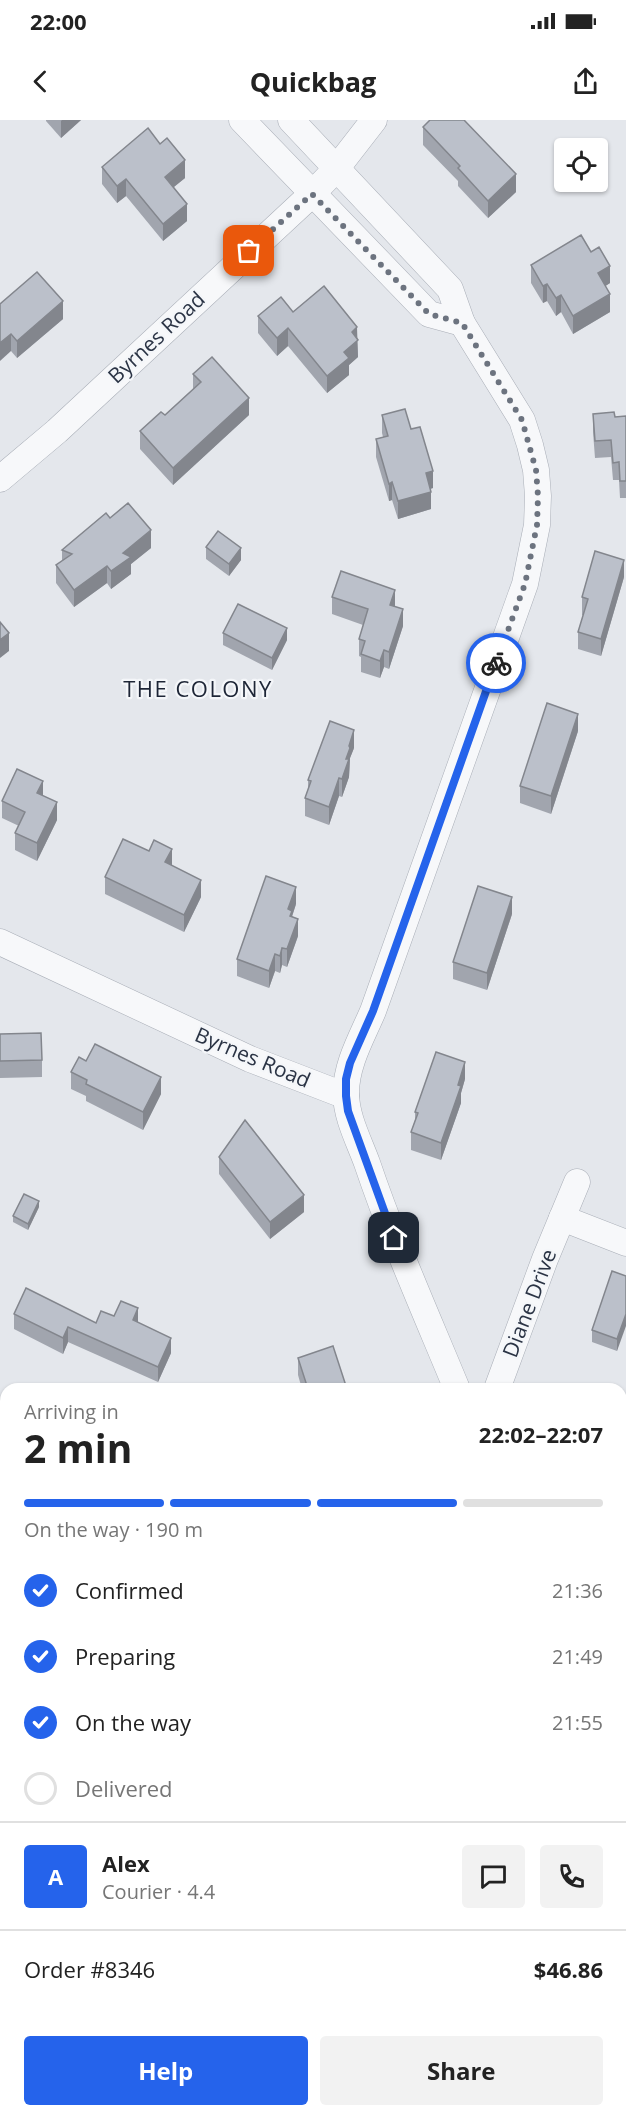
<!DOCTYPE html>
<meta charset="utf-8">
<style>
body{margin:0;font-family:"Open Sans",sans-serif;background:#f2f2f2;color:#222;height:100vh;display:flex;flex-direction:column;font-size:22px;white-space:nowrap}
*{box-sizing:border-box;margin:0}
p{font-size:20px;color:#767676}
.icon{flex:none;width:33px;height:33px;fill:none;stroke:currentColor;stroke-width:2;stroke-linecap:round;stroke-linejoin:round}
.map{position:relative;flex:1;overflow:hidden}
.side{position:absolute;left:0px;top:1263px;width:627px;height:734px;display:flex;flex-direction:column;background:#fff;border-radius:18px 18px 0 0;box-shadow:0 2px 4px #0004}
.side>*{flex:none}
.controls{position:absolute;left:554px;top:18px;display:grid;gap:12px}
.controls a{display:grid;place-items:center;width:54px;height:54px;border-radius:6px;background:#fff;box-shadow:0 2px 4px #0004;font-size:30px}
.pin{position:absolute;display:grid;place-items:center;width:51px;height:51px;color:#fff;margin:-26px;border-radius:12px;box-shadow:0 3px 9px #0006}
.courier{position:absolute;display:grid;place-items:center;width:60px;height:60px;margin:-30px;border:4px solid #2563eb;border-radius:50%;background:#fff;color:#222;box-shadow:0 2px 8px #0007}
.headline em{font-style:normal;font-weight:700}
.headline div{display:flex;flex-direction:column-reverse}
.headline{display:flex;align-items:center;justify-content:space-between;height:102px;padding:0 24px}
h1{font-size:39px;font-weight:700;line-height:45px}
.bar{display:grid;grid-template-columns:repeat(4,1fr);gap:9px 6px;align-content:center;height:72px;padding:0 24px}
.bar i{height:8px;border-radius:4px;background:#e0e0e0}
.bar .active{background:#2563eb}
.bar p{grid-column:span 4}
.line{display:flex;align-items:center;gap:15px;padding:0 24px;border-top:2px solid #e0e0e0}
.line div{flex:1}
.round{display:grid;place-items:center;flex:none;width:63px;height:63px;border-radius:6px;background:#f2f2f2}
ol{padding:0 24px;list-style:none}
li{display:flex;align-items:center;gap:18px;height:66px}
li p{margin-inline-start:auto}
li .icon{padding:6px;border-radius:50%;background:#2563eb;color:#fff;stroke-width:4}
li:last-child{color:#767676}
li i{width:33px;height:33px;border:3px solid #e0e0e0;border-radius:50%}
.button{display:flex;gap:12px;margin-top:auto;padding:12px 24px}
.button a{flex:1;height:69px;border-radius:6px;background:#2563eb;color:#fff;font-size:24px;font-weight:700;line-height:69px;text-align:center}
.button a+a{background:#f2f2f2;color:#222}
.status{display:flex;justify-content:space-between;align-items:center;height:42px;padding:0 30px;background:#fff;direction:ltr}
.status svg{height:16px;fill:currentColor}
header{display:flex;justify-content:space-between;align-items:center;height:78px;padding:0 24px;background:#fff;font-size:27px;font-weight:700}
.map>svg:first-child{display:block}
</style>
<div class="status"><b>22:00</b><svg viewBox="0 0 49 12"><path d="M0 12V9h3v3zM5 12V6h3v6zM10 12V3h3v9zM15 12V0h3v12zM26 1h20v11H26zM47 4h2v5h-2z"/></svg></div>
<header><svg class="icon" aria-label="back" viewBox="0 0 24 24"><path d="M15 5l-7 7 7 7"/></svg>Quickbag<svg class="icon" aria-label="share" viewBox="0 0 24 24"><path d="M12 15V3M7 8l5-5 5 5M5 13v7h14v-7"/></svg></header>
<div class="map">
<svg width="626" height="1996" viewBox="0 0 626 1996">
<rect width="100%" height="100%" fill="#e4e7ec"/>
<g fill="none" stroke-linecap="round" stroke-linejoin="round">
<defs>
<g id="minor">
<polyline points="242,0 429,194 462,203"/>
<path d="M291,0l159,169 12,34 60,97 8,25 6,25 2,26 -1,29 -12,59 -152,427c-11,26 -27,53 -27,82 0,24 13,48 21,70 26,77 59,151 90,226"/>
<polyline points="0,359 57,311 312,74 336,49 374,0"/>
<polyline points="0,822 250,939 346,976"/>
<polyline points="562,1098 626,1123"/>
<polyline points="497,1269 545,1139 577,1062"/>
<polyline points="0,1295 6,1298"/>
<polyline points="621,1483 626,1485"/>
<polyline points="0,1684 6,1685"/>
<polyline points="621,1850 626,1852"/>
<polyline points="150,1996 152,1990"/>
</g>
</defs>
<use href="#minor" stroke="#a9aeb7" stroke-width="27"/>
<use href="#minor" stroke="#f7f8fa" stroke-width="26"/>
</g>
<g fill="#a1a5ae">
<polygon points="46,0 81,0 61,18 46,1"/>
<polygon points="423,7 516,72 488,98 458,66 458,61 423,25"/>
<polygon points="160,24 185,58 174,67 187,101 163,121 126,76 117,83 102,64 102,47"/>
<polygon points="531,145 610,163 605,166 610,192 573,214 561,192 556,196 547,181 543,183 531,163"/>
<polygon points="0,184 63,199 17,238 11,231"/>
<polygon points="293,192 357,218 358,237 349,245 349,255 327,273 288,226 277,236 258,213 258,196"/>
<polygon points="193,254 249,295 173,365 140,329 140,311 165,295 193,269"/>
<polygon points="593,294 615,297 626,296 626,378 620,378 619,360 613,360 611,337 595,338 593,312"/>
<polygon points="382,295 411,309 433,368 430,369 431,389 398,399 392,380 389,381 376,337 376,319 383,317 382,313"/>
<polygon points="110,398 151,428 131,444 131,454 111,469 107,463 74,487 56,463 56,445 62,441 62,430"/>
<polygon points="206,427 241,440 229,456 206,439"/>
<polygon points="624,457 601,536 578,529 578,512 583,495 582,495 582,477"/>
<polygon points="332,477 395,486 403,506 389,549 384,547 380,558 361,552 361,537 359,536 359,519 363,505 332,494"/>
<polygon points="223,513 287,520 272,550 223,525"/>
<polygon points="578,611 551,694 520,683 520,666"/>
<polygon points="354,628 350,638 349,657 342,677 339,676 329,705 305,696 305,678 308,669 308,660"/>
<polygon points="43,676 57,700 37,741 15,730 15,713 19,706 2,698 2,681"/>
<polygon points="172,745 201,777 184,812 105,774 105,757"/>
<polygon points="296,784 292,797 298,816 287,847 282,845 280,853 275,851 269,868 237,856 237,839"/>
<polygon points="512,794 487,870 453,859 453,842"/>
<polygon points="0,914 42,940 42,957 0,958"/>
<polygon points="71,952 161,974 143,1010 86,981 86,976 71,969"/>
<polygon points="465,959 461,973 461,983 441,1040 411,1030 411,1012 415,1000 415,992"/>
<polygon points="219,1037 304,1092 270,1119 219,1054"/>
<polygon points="39,1087 28,1110 13,1102 13,1096"/>
<polygon points="626,1156 617,1231 592,1222 592,1210"/>
<polygon points="14,1194 96,1203 114,1196 138,1203 171,1233 158,1262 68,1222 63,1234 14,1209"/>
<polygon points="298,1238 347,1269 302,1269 298,1255"/>
<polygon points="6,1480 6,1540 0,1538 0,1500"/>
<polygon points="0,1764 6,1765 6,1806 0,1806"/>
<polygon points="621,1910 626,1912 626,1973 621,1971"/>
<polygon points="253,1990 269,1990 268,1995"/>
</g>
<g fill="#83868d">
<polygon points="62,0 81,0 61,18 61,1"/>
<polygon points="185,40 185,58 165,74 165,57"/>
<polygon points="516,54 516,72 488,98 488,81"/>
<polygon points="126,59 126,76 117,83 117,66"/>
<polygon points="187,84 187,101 163,121 163,104"/>
<polygon points="610,146 610,163 598,171 598,153"/>
<polygon points="547,164 547,181 543,183 543,166"/>
<polygon points="610,174 610,192 573,214 573,196"/>
<polygon points="561,175 561,192 556,196 556,178"/>
<polygon points="63,181 63,199 17,238 17,221"/>
<polygon points="357,207 358,237 349,245 349,255 327,273 327,256 344,232 352,212"/>
<polygon points="288,208 288,226 277,236 277,218"/>
<polygon points="11,214 11,231 0,241 0,223"/>
<polygon points="249,278 249,295 173,365 173,348"/>
<polygon points="433,351 433,368 426,370 426,353"/>
<polygon points="392,362 392,380 389,381 389,364"/>
<polygon points="431,372 431,389 398,399 398,381"/>
<polygon points="151,410 151,428 131,444 131,454 111,469 111,451 123,433"/>
<polygon points="241,428 241,440 229,456 229,444"/>
<polygon points="624,440 624,457 601,536 601,519"/>
<polygon points="107,446 107,463 74,487 74,470"/>
<polygon points="395,470 395,487 390,485"/>
<polygon points="403,489 403,506 389,549 389,532"/>
<polygon points="287,508 287,520 272,550 272,538"/>
<polygon points="9,513 9,531 0,538 0,520"/>
<polygon points="384,530 384,547 380,558 380,541"/>
<polygon points="578,594 578,611 551,694 551,676"/>
<polygon points="354,610 354,628 350,638 349,657 342,677 342,659 349,626"/>
<polygon points="339,658 339,676 329,705 329,687"/>
<polygon points="43,661 43,678 37,673"/>
<polygon points="57,682 57,700 37,741 37,723"/>
<polygon points="172,729 172,746 165,742"/>
<polygon points="201,760 201,777 184,812 184,795"/>
<polygon points="296,767 296,784 292,796 292,808 288,789"/>
<polygon points="512,777 512,794 487,870 487,853"/>
<polygon points="298,799 298,816 287,847 287,829"/>
<polygon points="282,828 282,845 280,853 280,836"/>
<polygon points="275,834 275,851 269,868 269,851"/>
<polygon points="465,942 465,959 461,973 461,983 441,1040 441,1023 458,965"/>
<polygon points="161,957 161,974 143,1010 143,992"/>
<polygon points="304,1075 304,1092 270,1119 270,1102"/>
<polygon points="39,1081 39,1087 28,1110 28,1104"/>
<polygon points="138,1188 138,1203 133,1200"/>
<polygon points="626,1194 626,1206 617,1231 617,1219"/>
<polygon points="68,1207 68,1222 63,1234 63,1218"/>
<polygon points="171,1218 171,1233 158,1262 158,1247"/>
<polygon points="626,1737 626,1749 621,1766 621,1753"/>
</g>
<g fill="#bbc0ca" stroke="#83868d" stroke-width="1.5">
<polygon points="430,0 464,0 516,54 488,81 458,48 460,46 423,7"/>
<polygon points="148,8 160,24 167,18 185,40 165,57 187,84 163,104 126,59 117,66 102,47"/>
<polygon points="581,115 591,132 599,127 610,146 598,153 610,174 573,196 561,175 556,178 547,164 543,166 531,145"/>
<polygon points="37,152 63,181 17,221 11,214 0,223 0,184"/>
<polygon points="324,166 357,207 352,212 358,220 344,232 349,238 327,256 288,208 277,218 258,196 281,177 293,192"/>
<polygon points="212,237 249,278 173,348 140,311 161,292 165,295 201,262 193,254"/>
<polygon points="405,289 411,309 420,307 433,351 426,353 431,372 398,381 392,362 389,364 376,319 388,316 382,295"/>
<polygon points="614,292 615,297 626,296 626,361 620,361 619,342 613,343 611,320 595,321 593,294"/>
<polygon points="128,383 151,410 123,433 131,437 111,451 107,446 74,470 56,445 72,434 62,430 106,393 110,398"/>
<polygon points="218,411 241,428 229,444 206,427"/>
<polygon points="595,431 624,440 601,519 578,512 588,479 582,477"/>
<polygon points="341,451 395,470 390,485 403,489 389,532 384,530 380,541 361,534 365,521 359,519 368,489 332,477"/>
<polygon points="238,484 287,508 272,538 223,513"/>
<polygon points="0,502 9,513 0,520"/>
<polygon points="547,583 578,594 551,676 520,666"/>
<polygon points="330,601 354,610 349,626 350,628 346,639 349,639 342,659 339,658 329,687 305,678 311,661 308,660"/>
<polygon points="17,649 43,661 37,673 57,682 37,723 15,713 25,692 2,681"/>
<polygon points="123,719 149,731 154,720 172,729 165,742 201,760 184,795 105,757"/>
<polygon points="266,756 296,767 288,789 292,791 290,796 298,799 287,829 282,828 280,836 275,834 269,851 237,839"/>
<polygon points="478,766 512,777 487,853 453,842"/>
<polygon points="41,913 42,940 0,941 0,914"/>
<polygon points="95,924 161,957 143,992 86,964 87,960 71,952 79,937 86,941"/>
<polygon points="436,932 465,942 458,965 461,966 441,1023 411,1012 418,993 415,992"/>
<polygon points="245,1000 304,1075 270,1102 219,1037"/>
<polygon points="24,1074 39,1081 28,1104 13,1096"/>
<polygon points="612,1151 626,1156 626,1194 617,1219 592,1210"/>
<polygon points="26,1168 96,1203 101,1191 114,1196 121,1181 138,1188 133,1200 171,1218 158,1247 68,1207 63,1218 14,1194"/>
<polygon points="333,1226 347,1269 308,1269 298,1238"/>
<polygon points="6,1480 6,1522 0,1521 0,1500"/>
<polygon points="621,1723 626,1725 626,1737 621,1753"/>
<polygon points="0,1764 6,1765 6,1794 0,1794"/>
<polygon points="621,1910 626,1912 626,1956 621,1954"/>
<polygon points="25,1990 81,1990 81,1996 24,1996"/>
</g>
<g fill="none" stroke-linecap="round" stroke-linejoin="round">
<polyline stroke="#6c737f" stroke-width="6" stroke-dasharray="0 10.8" points="249,131 312,74 429,194 462,203 522,300 536,350 538,376 537,405 525,464 496,543"/>
<polyline stroke="#2563eb" stroke-width="8" points="394,1118 348,991 346,976 346,959 350,943 373,891 496,543"/>
</g>
<g text-anchor="middle" dominant-baseline="central" stroke-width="4.5" stroke-linejoin="round" paint-order="stroke">
<g font-size="21" fill="#2b3445" stroke="#f4f6f9">
<text transform="translate(156 217) rotate(-43)">Byrnes Road</text>
<text transform="translate(253 937) rotate(23)">Byrnes Road</text>
<text transform="translate(529 1183) rotate(-69)">Diane Drive</text>
</g>
<g font-size="22" letter-spacing="1.5" fill="#1d2536" stroke="#f4f6f9">
<text x="198" y="568">THE COLONY</text>
</g>
</g>
</svg>
<div class="controls">
<a><svg class="icon" aria-label="locate" viewBox="0 0 24 24"><circle cx="12" cy="12" r="6"/><path d="M12 2v4M12 18v4M2 12h4M18 12h4"/></svg></a>
</div>
<div class="pin" style="left:249px;top:131px;background:#ea580c"><svg class="icon" aria-label="bag" viewBox="0 0 24 24"><path d="M5 8h14l-1 12H6zM9 8a3 3 0 0 1 6 0"/></svg></div>
<div class="pin" style="left:394px;top:1118px;background:#1f2937"><svg class="icon" aria-label="home" viewBox="0 0 24 24"><path d="M3 11l9-7 9 7M6 9v11h12V9"/></svg></div>
<div class="courier" style="left:496px;top:543px"><svg class="icon" aria-label="bike" viewBox="0 0 24 24"><circle cx="6" cy="16" r="4"/><circle cx="18" cy="16" r="4"/><path d="M6 16l4-8h5l3 8M10 8l3 8H6M13 5h3"/></svg></div>
<section class="side">
<div class="headline"><div><h1>2 min</h1><p>Arriving in</p></div><em>22:02–22:07</em></div>
<div class="bar"><i class="active"></i><i class="active"></i><i class="active"></i><i></i><p>On the way · 190 m</p></div>
<ol>
<li><svg class="icon" aria-label="check" viewBox="0 0 24 24"><path d="M5 12l5 5 9-10"/></svg>Confirmed<p>21:36</p></li>
<li><svg class="icon" aria-label="check" viewBox="0 0 24 24"><path d="M5 12l5 5 9-10"/></svg>Preparing<p>21:49</p></li>
<li><svg class="icon" aria-label="check" viewBox="0 0 24 24"><path d="M5 12l5 5 9-10"/></svg>On the way<p>21:55</p></li>
<li><i></i>Delivered</li>
</ol>
<div class="line" style="height:108px"><b class="round" style="background:#2563eb;color:#fff">A</b><div><b>Alex</b><p>Courier · 4.4</p></div><a class="round"><svg class="icon" aria-label="chat" viewBox="0 0 24 24"><path d="M4 5h16v11H9l-5 4z"/></svg></a><a class="round"><svg class="icon" aria-label="phone" viewBox="0 0 24 24"><path d="M5 4h4l2 5-3 2q2 4 5 5l2-3 5 2v4C11 20 4 13 5 4z"/></svg></a></div>
<div class="line" style="height:78px"><div>Order #8346</div><b>$46.86</b></div>
<div class="button"><a>Help</a><a>Share</a></div>
</section>
</div>
